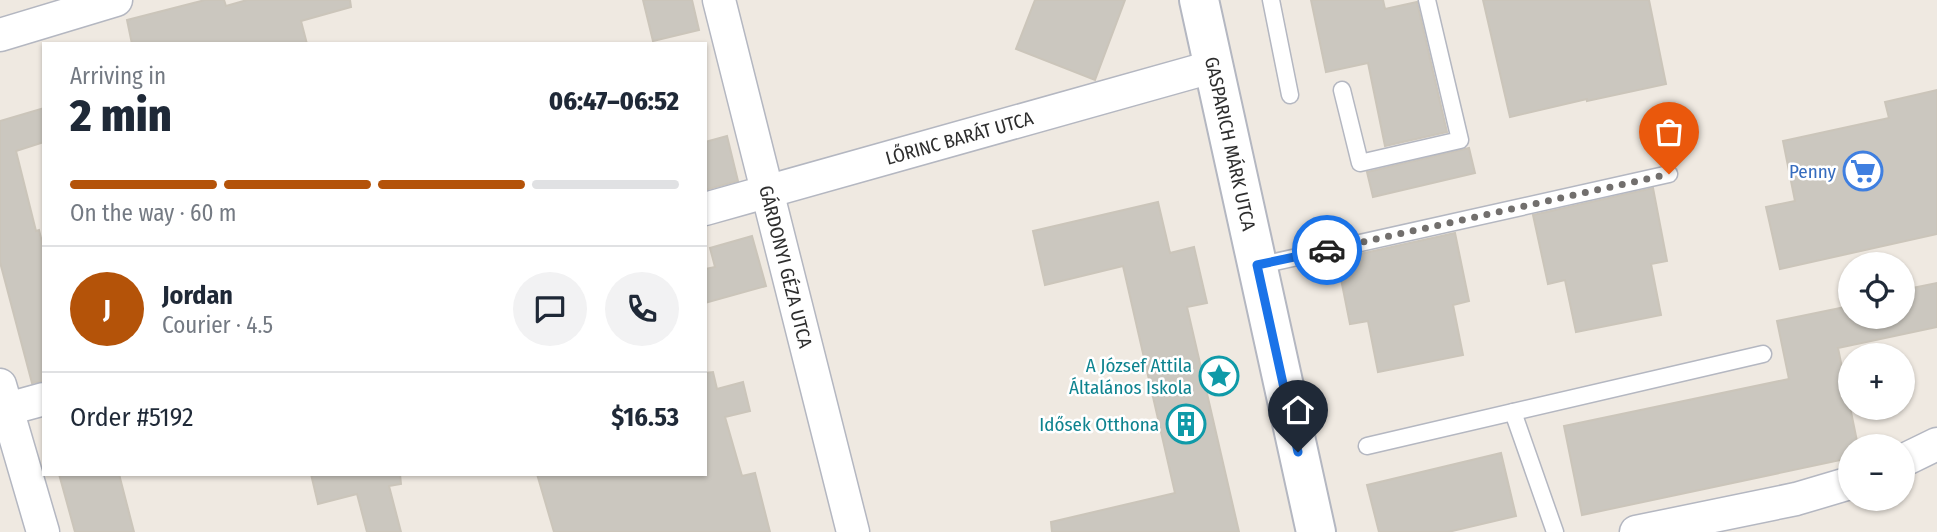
<!DOCTYPE html>
<meta charset="utf-8">
<style>
body{margin:0;font-family:"Fira Sans Condensed",sans-serif;background:#f2f2f3;color:#1f2937;height:100vh;display:flex;flex-direction:column;font-size:26px;white-space:nowrap}
*{box-sizing:border-box;margin:0}
p{font-size:23px;color:#747a83}
.icon{flex:none;width:38px;height:38px;fill:none;stroke:currentColor;stroke-width:2;stroke-linecap:round;stroke-linejoin:round}
.map{position:relative;flex:1;overflow:hidden}
.drawer{position:absolute;left:42px;top:42px;width:665px;height:434px;display:flex;flex-direction:column;background:#fff;border-radius:0px;box-shadow:0 2px 5px #0004}
.drawer>*{flex:none}
.controls{position:absolute;left:1838px;top:252px;display:grid;gap:14px}
.controls a{display:grid;place-items:center;width:77px;height:77px;border-radius:50%;background:#fff;box-shadow:0 2px 5px #0004;font-size:35px}
.pin{position:absolute;display:grid;place-items:center;width:60px;height:60px;color:#fff;margin:-72px -30px;border-radius:50% 50% 50% 0;rotate:-45deg;box-shadow:0 0 7px #0007}
.pin .icon{rotate:45deg}
.courier{position:absolute;display:grid;place-items:center;width:70px;height:70px;margin:-35px;border:5px solid #1a73e8;border-radius:50%;background:#fff;color:#222;box-shadow:0 2px 9px #0007}
.overview em{font-style:normal;font-weight:800}
.overview div{display:flex;flex-direction:column-reverse}
.overview{display:flex;align-items:center;justify-content:space-between;height:119px;padding:0 28px}
h1{font-size:46px;font-weight:800;line-height:52px}
.bar{display:grid;grid-template-columns:repeat(4,1fr);gap:10px 7px;align-content:center;height:84px;padding:0 28px}
.bar i{height:9px;border-radius:5px;background:#e0e1e3}
.bar .active{background:#b45309}
.bar p{grid-column:span 4}
.line{display:flex;align-items:center;gap:18px;padding:0 28px;border-top:2px solid #e0e1e3}
.line div{flex:1}
.round{display:grid;place-items:center;flex:none;width:74px;height:74px;border-radius:37px;background:#f2f2f3}
.map>svg:first-child{display:block}
</style>
<div class="map">
<svg width="1937" height="532" viewBox="0 0 1937 532">
<rect width="100%" height="100%" fill="#efe9e1"/>
<g fill="#cbc7bf" stroke="#cbc5ba" stroke-width="2">
<polygon points="205,0 224,0 226,6 247,0 350,0 351,7 301,21 307,44 132,44 127,20"/>
<polygon points="643,0 692,0 699,30 653,41"/>
<polygon points="1035,0 1125,0 1095,80 1016,49"/>
<polygon points="1311,0 1383,0 1385,9 1417,2 1447,132 1385,146 1368,63 1326,72"/>
<polygon points="1483,0 1649,0 1666,84 1587,101 1587,99 1510,117"/>
<polygon points="1937,90 1937,234 1780,269 1766,207 1795,201 1783,141 1889,118 1885,102"/>
<polygon points="44,108 44,142 16,151 36,231 39,230 44,250 44,381 32,383 0,262 0,121"/>
<polygon points="727,136 738,181 705,190 705,142"/>
<polygon points="1469,148 1475,173 1373,197 1367,172"/>
<polygon points="1653,188 1667,261 1651,264 1661,315 1576,332 1565,280 1548,284 1533,215"/>
<polygon points="1158,202 1170,253 1194,247 1207,303 1187,307 1239,532 1052,532 1051,522 1175,493 1123,266 1045,285 1033,231"/>
<polygon points="1455,233 1469,301 1453,305 1463,355 1378,372 1368,321 1350,324 1337,259"/>
<polygon points="752,236 766,286 705,303 705,269 715,267 710,248"/>
<polygon points="1937,283 1937,327 1838,348 1858,446 1850,446 1850,458 1582,515 1564,426 1789,379 1777,321 1850,306 1850,317 1902,317 1902,290"/>
<polygon points="713,372 717,389 743,382 750,411 725,417 742,476 755,473 770,532 554,532 537,474 705,474 705,373"/>
<polygon points="1501,453 1516,516 1448,532 1379,532 1367,485"/>
<polygon points="59,474 119,474 134,532 75,532"/>
<polygon points="311,474 400,474 401,484 389,486 401,532 367,532 357,494 318,504"/>
</g>
<g fill="none" stroke-linecap="round" stroke-linejoin="round">
<defs>
<g id="lane">
<polyline points="1271,0 1290,95"/>
<polyline points="1342,90 1360,163 1460,140 1427,0"/>
<polyline points="1257,266 1669,174"/>
<polyline points="1513,412 1555,532"/>
<polyline points="1367,446 1763,354"/>
</g>
<g id="street">
<path id="s1" d="M719,0l134,532"/>
<polyline points="0,35 116,0"/>
<path id="s2" d="M705,209l510,-143"/>
<polyline points="0,385 43,532"/>
<polyline points="0,411 44,399"/>
<polyline points="1902,461 1937,444"/>
<polyline points="1636,532 1796,499 1850,483"/>
</g>
<g id="secondary">
<path id="s3" d="M1199,0l117,532"/>
</g>
</defs>
<use href="#lane" stroke="#b4b7c1" stroke-width="19"/>
<use href="#street" stroke="#b4b7c1" stroke-width="35"/>
<use href="#secondary" stroke="#b4b7c1" stroke-width="42"/>
<use href="#lane" stroke="#fff" stroke-width="16"/>
<use href="#street" stroke="#fff" stroke-width="32"/>
<use href="#secondary" stroke="#fff" stroke-width="38"/>
</g>
<g fill="none" stroke-linecap="round" stroke-linejoin="round">
<polyline stroke="#726f6d" stroke-width="7" stroke-dasharray="0 12.6" points="1327,250 1669,174"/>
<polyline stroke="#1a73e8" stroke-width="9" points="1298,452 1257,265 1327,250"/>
</g>
<defs>
<symbol id="supermarket-ring" viewBox="-11 -11 22 22"><circle r="9.5" fill="#fff" stroke="#3f7fe0" stroke-width="1.5"/><path d="M-6-5.5h2.5l.6 2H6L4.5 2H-2.5L-4.4-4H-6ZM-1.5 3.2a1.3 1.3 0 1 0 .1 0ZM3 3.2a1.3 1.3 0 1 0 .1 0Z" fill="#3f7fe0"/></symbol>
<symbol id="sight-ring" viewBox="-11 -11 22 22"><circle r="9.5" fill="#fff" stroke="#0f9aa8" stroke-width="1.5"/><path d="M0-6L1.8-2.2L6-1.7L2.9 1.2L3.7 5.4L0 3.3L-3.7 5.4L-2.9 1.2L-6-1.7L-1.8-2.2Z" fill="#0f9aa8"/></symbol>
<symbol id="building-ring" viewBox="-11 -11 22 22"><circle r="9.5" fill="#fff" stroke="#0f9aa8" stroke-width="1.5"/><path d="M-4-6H4V6H1V3H-1V6H-4ZM-2.5-4.3h1.7v1.8h-1.7ZM.8-4.3h1.7v1.8H.8ZM-2.5-1h1.7V.8h-1.7ZM.8-1h1.7V.8H.8Z" fill="#0f9aa8"/></symbol>
</defs>
<g fill-rule="evenodd">
<use href="#supermarket-ring" x="1841" y="149" width="44" height="44"/>
<use href="#sight-ring" x="1197" y="354" width="44" height="44"/>
<use href="#building-ring" x="1164" y="402" width="44" height="44"/>
</g>
<g text-anchor="middle" dominant-baseline="central" stroke-width="5" stroke-linejoin="round" paint-order="stroke">
<g font-size="19" fill="#2e2e2e" stroke="#fff">
<text stroke="none"><textPath href="#s2" startOffset="264">LŐRINC BARÁT UTCA</textPath></text>
<text stroke="none"><textPath href="#s3" startOffset="147">GASPARICH MÁRK UTCA</textPath></text>
<text stroke="none"><textPath href="#s1" startOffset="275">GÁRDONYI GÉZA UTCA</textPath></text>
</g>
<g font-size="19" fill="#366cbe" stroke="#fff" text-anchor="end">
<text x="1836" y="171">Penny</text>
</g>
<g font-size="19" fill="#0d838f" stroke="#fff" text-anchor="end">
<text x="1192" y="365">A József Attila<tspan x="1192" dy="22">Általános Iskola</tspan></text>
<text x="1159" y="424">Idősek Otthona</text>
</g>
</g>
</svg>
<div class="controls">
<a><svg class="icon" aria-label="locate" viewBox="0 0 24 24"><circle cx="12" cy="12" r="6"/><path d="M12 2v4M12 18v4M2 12h4M18 12h4"/></svg></a>
<a>+</a>
<a>−</a>
</div>
<div class="pin" style="left:1669px;top:174px;background:#ea580c"><svg class="icon" aria-label="bag" viewBox="0 0 24 24"><path d="M5 8h14l-1 12H6zM9 8a3 3 0 0 1 6 0"/></svg></div>
<div class="pin" style="left:1298px;top:452px;background:#1f2937"><svg class="icon" aria-label="home" viewBox="0 0 24 24"><path d="M3 11l9-7 9 7M6 9v11h12V9"/></svg></div>
<div class="courier" style="left:1327px;top:250px"><svg class="icon" aria-label="car" viewBox="0 0 24 24"><path d="M5 17H2v-5l4-1 3-4h7l3 4 3 1v5h-3M9 17h6M6 11h13"/><circle cx="7" cy="17" r="2"/><circle cx="17" cy="17" r="2"/></svg></div>
<section class="drawer">
<div class="overview"><div><h1>2 min</h1><p>Arriving in</p></div><em>06:47–06:52</em></div>
<div class="bar"><i class="active"></i><i class="active"></i><i class="active"></i><i></i><p>On the way · 60 m</p></div>
<div class="line" style="height:126px"><b class="round" style="background:#b45309;color:#fff">J</b><div><b>Jordan</b><p>Courier · 4.5</p></div><a class="round"><svg class="icon" aria-label="chat" viewBox="0 0 24 24"><path d="M4 5h16v11H9l-5 4z"/></svg></a><a class="round"><svg class="icon" aria-label="phone" viewBox="0 0 24 24"><path d="M5 4h4l2 5-3 2q2 4 5 5l2-3 5 2v4C11 20 4 13 5 4z"/></svg></a></div>
<div class="line" style="height:91px"><div>Order #5192</div><b>$16.53</b></div>
</section>
</div>
